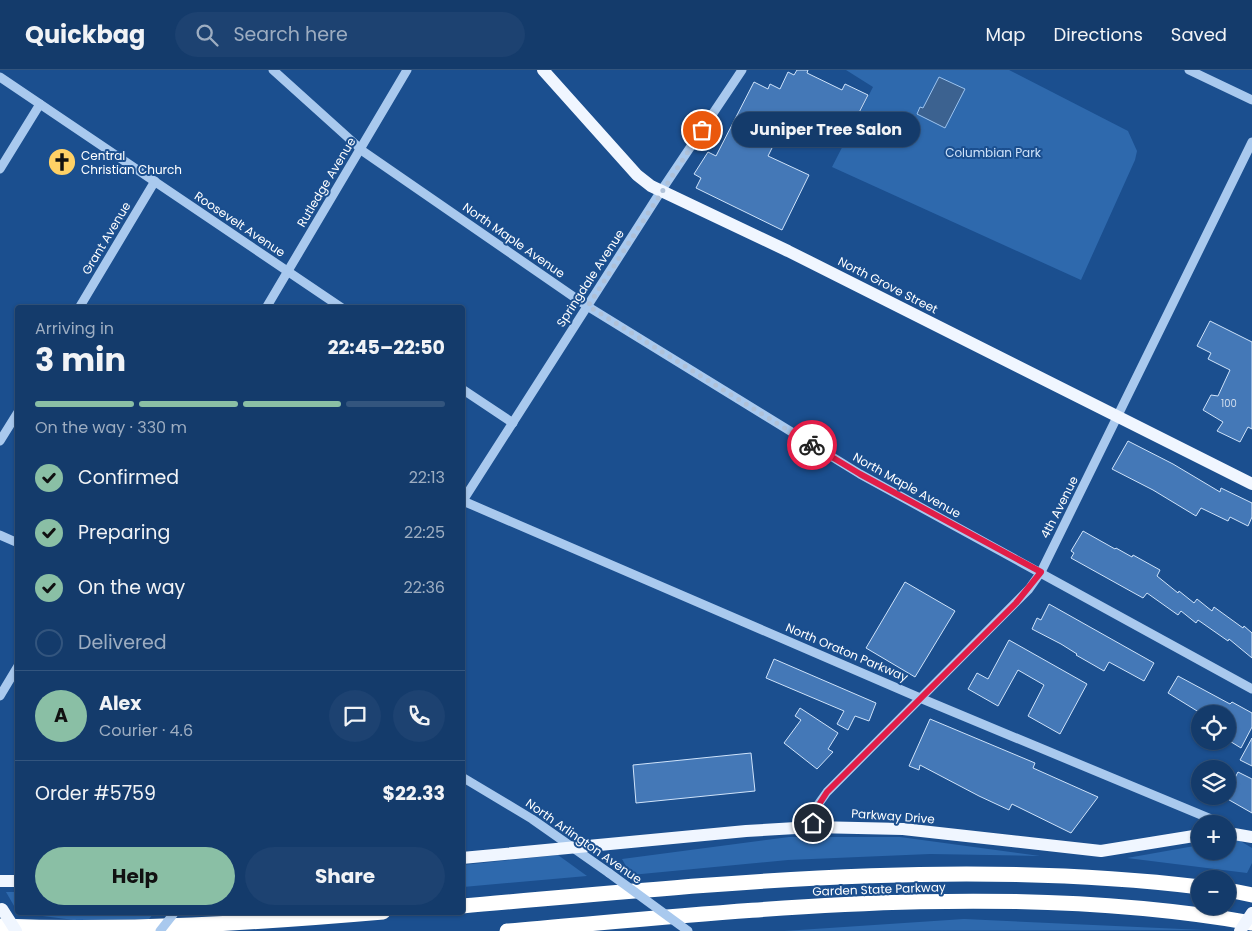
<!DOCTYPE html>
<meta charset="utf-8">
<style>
body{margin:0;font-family:Poppins,sans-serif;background:#1d4271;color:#f1f3f6;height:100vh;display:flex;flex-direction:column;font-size:19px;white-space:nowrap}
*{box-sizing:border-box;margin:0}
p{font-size:16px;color:#9dadc1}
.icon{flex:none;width:28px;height:28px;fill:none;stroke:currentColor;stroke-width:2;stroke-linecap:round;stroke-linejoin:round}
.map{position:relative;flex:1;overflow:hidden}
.sheet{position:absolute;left:15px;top:235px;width:450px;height:610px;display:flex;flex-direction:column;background:#143b6b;border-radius:5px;box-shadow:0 1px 4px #0004,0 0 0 1px #33557e}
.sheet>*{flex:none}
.tools{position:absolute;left:1191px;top:635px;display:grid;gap:10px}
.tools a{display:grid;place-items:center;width:45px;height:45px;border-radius:50%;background:#143b6b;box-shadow:0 1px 4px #0004,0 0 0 1px #33557e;font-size:25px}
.pin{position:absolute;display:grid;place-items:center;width:42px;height:42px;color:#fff;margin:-21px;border:2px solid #fff;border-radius:50%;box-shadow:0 1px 5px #0007}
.courier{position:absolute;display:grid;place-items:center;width:50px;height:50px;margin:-25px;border:4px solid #e11d48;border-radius:50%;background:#fff;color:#222;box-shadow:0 1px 6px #0007}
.bubble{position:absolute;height:35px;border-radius:18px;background:#143b6b;box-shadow:0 1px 4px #0004,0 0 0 1px #33557e;font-size:16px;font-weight:700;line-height:35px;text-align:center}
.overview em{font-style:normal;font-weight:700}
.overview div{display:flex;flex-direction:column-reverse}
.overview{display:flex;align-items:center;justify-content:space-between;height:85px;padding:0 20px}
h1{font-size:32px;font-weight:700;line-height:38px}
.bar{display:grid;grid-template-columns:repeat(4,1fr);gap:8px 5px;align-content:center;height:60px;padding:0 20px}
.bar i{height:6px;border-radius:4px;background:#33557e}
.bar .selected{background:#8abfa5}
.bar p{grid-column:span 4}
.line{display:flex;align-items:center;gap:12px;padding:0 20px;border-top:1px solid #33557e}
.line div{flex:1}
.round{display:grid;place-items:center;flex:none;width:52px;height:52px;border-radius:26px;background:#1d4271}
ol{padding:0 20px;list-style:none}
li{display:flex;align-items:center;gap:15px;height:55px}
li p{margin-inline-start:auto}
li .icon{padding:5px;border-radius:50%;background:#8abfa5;color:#111;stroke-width:4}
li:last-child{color:#9dadc1}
li i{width:28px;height:28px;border:2px solid #33557e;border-radius:50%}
.button{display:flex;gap:10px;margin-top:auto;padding:10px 20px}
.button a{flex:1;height:58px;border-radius:30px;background:#8abfa5;color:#111;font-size:20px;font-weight:700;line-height:58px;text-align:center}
.button a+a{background:#1d4271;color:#f1f3f6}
header{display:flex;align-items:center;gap:30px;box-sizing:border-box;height:70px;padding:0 25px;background:#143b6b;border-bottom:1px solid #33557e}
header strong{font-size:24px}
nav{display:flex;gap:28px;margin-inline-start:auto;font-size:18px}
.search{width:350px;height:45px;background:#1d4271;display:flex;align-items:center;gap:12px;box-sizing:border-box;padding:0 18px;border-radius:28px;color:#9dadc1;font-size:19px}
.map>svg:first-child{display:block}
</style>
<header>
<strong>Quickbag</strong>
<div class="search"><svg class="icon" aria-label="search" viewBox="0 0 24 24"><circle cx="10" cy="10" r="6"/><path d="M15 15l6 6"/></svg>Search here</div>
<nav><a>Map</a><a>Directions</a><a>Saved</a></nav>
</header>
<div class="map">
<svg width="1252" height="861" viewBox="0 0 1252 861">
<rect width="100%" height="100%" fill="#1b4f8f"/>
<g fill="#2e69ad">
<polygon points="846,0 1009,0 1128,61 1137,81 1135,90 1081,210 832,97 873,17"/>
<polygon points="789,767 900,767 1040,786 930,784 788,790 631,805 622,789"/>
<polygon points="1237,769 1252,778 1252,793 1247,803 1127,788 1200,775 1200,781 1228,781 1228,770"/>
<polygon points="558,785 587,806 463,817 463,795"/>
<polygon points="6,822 17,822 17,841"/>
<polygon points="19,843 154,843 149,849 74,850"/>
<polygon points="964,849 1204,860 784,861"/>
</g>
<polygon fill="#3c6290" stroke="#9cc4f0" points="939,7 965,19 945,58 917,44 920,37 923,38"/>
<g fill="#4478b7" stroke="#cfe3fa">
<polygon points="797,0 808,0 807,3 842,20 845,14 868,25 843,74 816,61 818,57 789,44 768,86 809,105 782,160 696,118 701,108 694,104 708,82 716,86 754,12 768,19 770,14 780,19 788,2 794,5"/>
<polygon points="1210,251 1252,272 1252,359 1248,357 1240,372 1217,361 1223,352 1203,340 1211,325 1218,326 1230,300 1208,289 1211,283 1197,276"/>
<polygon points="1128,371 1173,394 1220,422 1221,418 1252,433 1252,447 1248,456 1230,447 1228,451 1201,438 1196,446 1153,420 1112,399"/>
<polygon points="1083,461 1115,479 1116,478 1132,487 1133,485 1160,500 1157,506 1178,523 1179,521 1194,533 1197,529 1212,541 1214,537 1243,558 1244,556 1252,563 1252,588 1229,569 1228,571 1198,550 1196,553 1181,541 1178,545 1147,523 1143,528 1071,488 1074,483 1071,481"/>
<polygon points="905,512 955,541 915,607 866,578"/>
<polygon points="1049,534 1154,593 1144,611 1109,592 1104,601 1076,585 1077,584 1061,574 1032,559 1037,548 1041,550"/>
<polygon points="1009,570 1087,614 1060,664 1028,646 1044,615 1018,600 998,636 968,619 977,603 988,609"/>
<polygon points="774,589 876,633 869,651 855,646 848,660 837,654 844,641 766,608"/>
<polygon points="1178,606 1230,634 1232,632 1252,643 1252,657 1241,678 1228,670 1228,644 1202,644 1168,623"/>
<polygon points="800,638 838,663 828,679 833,682 817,699 784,673 801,650 795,646"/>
<polygon points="930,649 1035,693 1033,698 1098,727 1071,763 1012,734 1009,740 979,726 920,695 919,700 909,696"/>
<polygon points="1252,668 1252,696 1240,690"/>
<polygon points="751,683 755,721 636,733 633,695"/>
<polygon points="1238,702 1252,709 1252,743 1224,727 1228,726 1228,721"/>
</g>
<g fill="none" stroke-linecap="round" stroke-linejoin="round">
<g stroke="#a9c9ee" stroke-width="9">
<polyline points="273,0 364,82 587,236 860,404 1252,619"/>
<polyline points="1189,0 1252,30"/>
<polyline points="0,7 342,238"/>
<polyline points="0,99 40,34"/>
<polyline points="79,238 155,111"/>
<polyline points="266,238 407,0"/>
<polyline points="462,319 513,353"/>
<polyline points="0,371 18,342"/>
<polyline points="463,431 920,628 1223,754"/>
<polyline points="462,432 661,121 742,0"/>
<polyline points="0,465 18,473"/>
<polyline points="0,626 18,596"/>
<polyline points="462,707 532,749 609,803"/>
<polyline points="813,757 817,736 827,722 1029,519 1041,502 1252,72"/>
</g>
<g stroke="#f0f6ff" stroke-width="12">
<polyline points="543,0 637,105 651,116 788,181 1252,414"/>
<polyline points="1228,763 1252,767"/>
<polyline points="462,788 746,761 813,757 903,759 1101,781 1200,765"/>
<polyline points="0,811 18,811"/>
</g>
<g stroke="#fff" stroke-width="15">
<polyline points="1228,820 1252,825"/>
<path d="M462,836c246,-21 492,-49 738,-19"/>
<path d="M0,856c128,5 256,-3 383,-14"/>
<path d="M507,861c247,-21 499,-51 745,-8"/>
</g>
<g stroke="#a9c9ee" stroke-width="9">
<polyline points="609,803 688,861"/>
<polyline points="160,861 175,842"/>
</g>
<g stroke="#f0f6ff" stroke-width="12">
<polyline points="2,839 16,861"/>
<polyline points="1240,861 1252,843"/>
</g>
</g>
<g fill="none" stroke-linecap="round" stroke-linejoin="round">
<polyline stroke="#afc1d8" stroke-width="5" stroke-dasharray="0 9" points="702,60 588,236 812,375"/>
<polyline stroke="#e11d48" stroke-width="6" points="812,375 860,404 1041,502 1016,533 827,722 818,736 813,753"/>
</g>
<defs>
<symbol id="church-disc" viewBox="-11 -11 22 22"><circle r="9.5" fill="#ffd166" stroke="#1b4f8f"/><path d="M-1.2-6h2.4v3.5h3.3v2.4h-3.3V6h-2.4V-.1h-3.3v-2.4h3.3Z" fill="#111"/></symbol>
</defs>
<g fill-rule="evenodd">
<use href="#church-disc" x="46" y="76" width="32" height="32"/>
</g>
<g text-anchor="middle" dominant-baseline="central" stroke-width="4" stroke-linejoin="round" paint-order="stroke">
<g font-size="10" fill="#d0dded">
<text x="1229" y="333">100</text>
</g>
<g font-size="12" fill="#cfe3fa" stroke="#1b4f8f">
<text x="993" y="82">Columbian Park</text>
</g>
<g font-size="12" fill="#fff" stroke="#1b4f8f" text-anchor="start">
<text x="81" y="85">Central<tspan x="81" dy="14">Christian Church</tspan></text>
</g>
<g font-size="12" fill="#fff" stroke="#1b4f8f">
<text transform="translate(326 112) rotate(-59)">Rutledge Avenue</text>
<text transform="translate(240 154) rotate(34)">Roosevelt Avenue</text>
<text transform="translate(106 168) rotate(-59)">Grant Avenue</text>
<text transform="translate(514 170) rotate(35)">North Maple Avenue</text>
<text transform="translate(590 208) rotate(-57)">Springdale Avenue</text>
<text transform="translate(888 215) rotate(27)">North Grove Street</text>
<text transform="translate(907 415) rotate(29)">North Maple Avenue</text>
<text transform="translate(1059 437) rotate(-63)">4th Avenue</text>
<text transform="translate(847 582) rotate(23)">North Oraton Parkway</text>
<text transform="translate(893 746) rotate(4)">Parkway Drive</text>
<text transform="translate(584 771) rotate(35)">North Arlington Avenue</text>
<text transform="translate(879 819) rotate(-2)">Garden State Parkway</text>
</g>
</g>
</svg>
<div class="tools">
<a><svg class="icon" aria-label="locate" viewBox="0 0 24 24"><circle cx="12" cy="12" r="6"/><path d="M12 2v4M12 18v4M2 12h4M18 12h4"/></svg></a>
<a><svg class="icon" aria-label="layers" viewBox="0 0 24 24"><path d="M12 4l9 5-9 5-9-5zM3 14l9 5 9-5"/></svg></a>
<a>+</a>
<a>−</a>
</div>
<div class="pin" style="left:702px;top:60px;background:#ea580c"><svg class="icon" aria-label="bag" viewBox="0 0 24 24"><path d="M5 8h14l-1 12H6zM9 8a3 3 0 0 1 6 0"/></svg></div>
<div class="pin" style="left:813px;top:753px;background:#1f2937"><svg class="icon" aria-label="home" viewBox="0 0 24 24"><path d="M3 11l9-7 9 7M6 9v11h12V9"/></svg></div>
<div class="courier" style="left:812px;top:375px"><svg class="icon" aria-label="bike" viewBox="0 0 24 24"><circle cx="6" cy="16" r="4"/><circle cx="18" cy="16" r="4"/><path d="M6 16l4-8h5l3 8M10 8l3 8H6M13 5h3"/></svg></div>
<div class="bubble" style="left:732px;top:42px;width:188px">Juniper Tree Salon</div>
<section class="sheet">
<div class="overview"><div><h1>3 min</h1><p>Arriving in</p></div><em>22:45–22:50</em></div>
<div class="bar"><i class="selected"></i><i class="selected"></i><i class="selected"></i><i></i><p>On the way · 330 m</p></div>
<ol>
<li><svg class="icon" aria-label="check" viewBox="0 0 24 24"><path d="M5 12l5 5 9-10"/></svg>Confirmed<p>22:13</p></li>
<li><svg class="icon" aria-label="check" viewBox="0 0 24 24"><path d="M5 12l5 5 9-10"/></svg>Preparing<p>22:25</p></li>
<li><svg class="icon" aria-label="check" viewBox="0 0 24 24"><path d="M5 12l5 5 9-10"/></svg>On the way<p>22:36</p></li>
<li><i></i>Delivered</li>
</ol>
<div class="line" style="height:90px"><b class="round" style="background:#8abfa5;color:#111">A</b><div><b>Alex</b><p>Courier · 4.6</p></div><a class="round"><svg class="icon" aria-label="chat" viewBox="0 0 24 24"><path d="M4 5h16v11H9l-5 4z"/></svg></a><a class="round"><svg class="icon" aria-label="phone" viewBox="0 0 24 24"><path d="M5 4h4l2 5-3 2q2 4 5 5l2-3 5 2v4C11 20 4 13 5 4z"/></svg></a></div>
<div class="line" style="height:65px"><div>Order #5759</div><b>$22.33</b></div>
<div class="button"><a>Help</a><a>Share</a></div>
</section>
</div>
